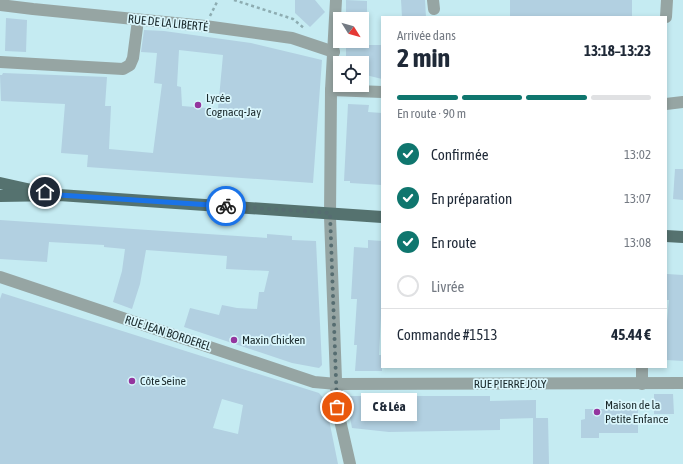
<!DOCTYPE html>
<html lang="fr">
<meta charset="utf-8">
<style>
body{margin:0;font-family:"Asap Condensed",sans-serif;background:#f6f6f7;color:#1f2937;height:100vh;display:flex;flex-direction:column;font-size:15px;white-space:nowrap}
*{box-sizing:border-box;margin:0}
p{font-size:13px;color:#747a83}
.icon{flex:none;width:22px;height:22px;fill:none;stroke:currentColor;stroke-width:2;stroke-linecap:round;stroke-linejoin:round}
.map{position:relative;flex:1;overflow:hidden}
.panel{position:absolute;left:381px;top:16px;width:286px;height:352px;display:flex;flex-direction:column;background:#fff;border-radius:0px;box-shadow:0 2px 6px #0003}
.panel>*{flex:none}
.needle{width:26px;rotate:127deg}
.fabs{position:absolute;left:333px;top:12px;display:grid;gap:8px}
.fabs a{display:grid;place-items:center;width:36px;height:36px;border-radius:0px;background:#fff;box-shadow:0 2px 6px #0003;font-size:20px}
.pin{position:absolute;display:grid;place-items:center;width:34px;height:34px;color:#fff;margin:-17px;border:2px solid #fff;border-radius:50%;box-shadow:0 1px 4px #0007}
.courier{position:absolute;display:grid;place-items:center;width:40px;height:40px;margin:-20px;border:3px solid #1a73e8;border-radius:50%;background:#fff;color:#222;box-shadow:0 1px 5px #0007}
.bubble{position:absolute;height:28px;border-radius:0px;background:#fff;box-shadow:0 2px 6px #0003;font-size:13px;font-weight:700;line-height:28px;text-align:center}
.overview em{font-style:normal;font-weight:700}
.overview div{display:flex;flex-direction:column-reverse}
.overview{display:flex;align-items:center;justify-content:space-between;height:68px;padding:0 16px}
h1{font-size:26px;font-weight:700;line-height:30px}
.bar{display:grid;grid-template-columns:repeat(4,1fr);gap:6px 4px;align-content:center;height:48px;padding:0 16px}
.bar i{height:5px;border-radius:3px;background:#e0e1e3}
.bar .current{background:#0f766e}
.bar p{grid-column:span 4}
.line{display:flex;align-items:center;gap:10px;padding:0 16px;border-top:1px solid #e0e1e3}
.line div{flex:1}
ol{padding:0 16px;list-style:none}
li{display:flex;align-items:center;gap:12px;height:44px}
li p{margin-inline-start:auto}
li .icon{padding:4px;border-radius:50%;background:#0f766e;color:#fff;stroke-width:4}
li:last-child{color:#747a83}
li i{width:22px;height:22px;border:2px solid #e0e1e3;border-radius:50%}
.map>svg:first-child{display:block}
</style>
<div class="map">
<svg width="683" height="464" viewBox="0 0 683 464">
<rect width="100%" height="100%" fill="#c5ebf2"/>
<g fill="#b2d0e1" fill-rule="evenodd">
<polygon points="295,0 315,0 325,12 310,27 295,13"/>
<polygon points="346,0 367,1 367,19 346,19"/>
<polygon points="401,0 425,0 426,17 402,17"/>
<rect x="510" y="0" width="122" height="17"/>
<polygon points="6,18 27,20 26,52 5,51"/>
<path d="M144,30l20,1 87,12 71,17 -9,123 -226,-16 1,-12 -27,-2 4,-49 -64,-3 -1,-26h2l1,-2 104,4 -2,29h6l-2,43 44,4 9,-69 -8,-1 3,-30 -16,-1zM179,50l44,5 -5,54 -36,-3 -1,-19 -4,-1z"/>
<polygon points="346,41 368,41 368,45 382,45 382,79 362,74 362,63 346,63"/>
<polygon points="348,104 369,105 368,112 382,113 382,185 350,183 350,181 344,181"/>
<polygon points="675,169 683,169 683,200 673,199"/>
<polygon points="0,220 267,238 267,234 292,236 292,240 316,241 322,365 319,368 292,363 184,327 190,308 219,315 222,305 237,308 257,309 259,292 264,292 269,271 226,269 227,256 146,250 140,284 132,309 113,302 122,271 125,249 104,247 104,245 49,242 47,262 0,259"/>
<polygon points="368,240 382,241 382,296 379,355 382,355 382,371 355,371 357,345 354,345 357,299 351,299 354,247 368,248"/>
<polygon points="667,274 683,275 683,361 666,360 666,332 669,300 666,300"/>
<path d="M2,293l317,100 6,7 13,64h-338v-165zM222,399l21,6 -5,29 -25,-6z"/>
<polygon points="654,394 673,394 674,414 654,414"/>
<polygon points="346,396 377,396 377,400 399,400 400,396 490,396 490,401 536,400 536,418 500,419 500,430 389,432 352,428"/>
<polygon points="585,409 638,409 638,433 599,433 599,438 581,438 581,420 585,419"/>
<polygon points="533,418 548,418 549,464 533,464"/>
</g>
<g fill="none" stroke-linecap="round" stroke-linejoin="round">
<g stroke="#8dacb1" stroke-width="2.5" stroke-dasharray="3 3" stroke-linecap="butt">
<polyline points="234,0 293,19 305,29"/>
<polyline points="210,16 218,0"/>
</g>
<g stroke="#96a5a3" stroke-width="12">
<polyline points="336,0 331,90 330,217 337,407 350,464"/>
<polyline points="433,0 434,9"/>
<polyline points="0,5 33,9 205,26 292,38 334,52"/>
<polyline points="666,17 667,0"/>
<polyline points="0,62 123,69 130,65 133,58 138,20"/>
<polyline points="331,90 382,92"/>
<polyline points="666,104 683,102"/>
<polyline points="0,277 314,382 337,384 683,383"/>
<polyline points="642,384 642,367"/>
</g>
<g stroke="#55726f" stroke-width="12">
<polyline points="0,183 36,191"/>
<polyline points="0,196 59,195 382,217"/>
<polyline points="666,236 683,237"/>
</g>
</g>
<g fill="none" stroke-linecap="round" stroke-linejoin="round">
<polyline stroke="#566d71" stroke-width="4" stroke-dasharray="0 7.2" points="226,206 330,213 337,407"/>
<polyline stroke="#1a73e8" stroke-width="5" points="45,192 59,195 226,206"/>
</g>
<g fill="#94359e" stroke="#d9f6fc" stroke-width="1.5">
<circle cx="198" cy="105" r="4"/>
<circle cx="234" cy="340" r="4"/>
<circle cx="132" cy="381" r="4"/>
<circle cx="597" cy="412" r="4"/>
</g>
<g text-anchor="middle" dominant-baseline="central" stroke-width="3.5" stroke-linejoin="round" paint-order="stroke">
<g font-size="12" fill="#1a292b" stroke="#d9f6fc">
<text transform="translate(168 23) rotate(6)">RUE DE LA LIBERTÉ</text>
<text transform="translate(168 333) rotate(18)">RUE JEAN BORDEREL</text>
<text x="510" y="384">RUE PIERRE JOLY</text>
</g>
<g font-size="12" fill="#1a292b" stroke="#d9f6fc" text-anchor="start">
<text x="206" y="98">Lycée<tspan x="206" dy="14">Cognacq-Jay</tspan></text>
<text x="242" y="340">Maxin Chicken</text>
<text x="140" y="381">Côte Seine</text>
<text x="605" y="405">Maison de la<tspan x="605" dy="14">Petite Enfance</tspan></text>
</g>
</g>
</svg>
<div class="fabs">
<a><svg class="needle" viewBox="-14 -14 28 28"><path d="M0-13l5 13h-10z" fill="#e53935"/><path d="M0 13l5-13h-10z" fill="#747a83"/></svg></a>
<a><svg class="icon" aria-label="locate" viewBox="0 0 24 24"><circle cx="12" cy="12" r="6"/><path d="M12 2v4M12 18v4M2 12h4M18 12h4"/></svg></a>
</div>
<div class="pin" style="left:337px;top:407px;background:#ea580c"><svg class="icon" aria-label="bag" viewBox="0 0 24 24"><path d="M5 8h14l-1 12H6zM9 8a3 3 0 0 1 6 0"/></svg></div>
<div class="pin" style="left:45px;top:192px;background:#1f2937"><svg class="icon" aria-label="home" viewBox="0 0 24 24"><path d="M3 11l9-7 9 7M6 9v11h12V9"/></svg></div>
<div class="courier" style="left:226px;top:206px"><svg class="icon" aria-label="bike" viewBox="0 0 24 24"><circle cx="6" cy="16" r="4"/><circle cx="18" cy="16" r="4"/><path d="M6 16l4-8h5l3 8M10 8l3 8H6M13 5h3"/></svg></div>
<div class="bubble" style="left:361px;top:393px;width:56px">C &amp; Léa</div>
<section class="panel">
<div class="overview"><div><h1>2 min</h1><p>Arrivée dans</p></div><em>13:18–13:23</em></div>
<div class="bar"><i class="current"></i><i class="current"></i><i class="current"></i><i></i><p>En route · 90 m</p></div>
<ol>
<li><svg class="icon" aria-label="check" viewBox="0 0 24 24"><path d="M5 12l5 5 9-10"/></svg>Confirmée<p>13:02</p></li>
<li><svg class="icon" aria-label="check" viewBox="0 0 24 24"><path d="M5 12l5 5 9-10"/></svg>En préparation<p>13:07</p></li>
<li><svg class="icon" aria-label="check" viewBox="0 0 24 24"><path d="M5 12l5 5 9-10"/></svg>En route<p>13:08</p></li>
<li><i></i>Livrée</li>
</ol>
<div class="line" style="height:52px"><div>Commande #1513</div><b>45.44 €</b></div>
</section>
</div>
